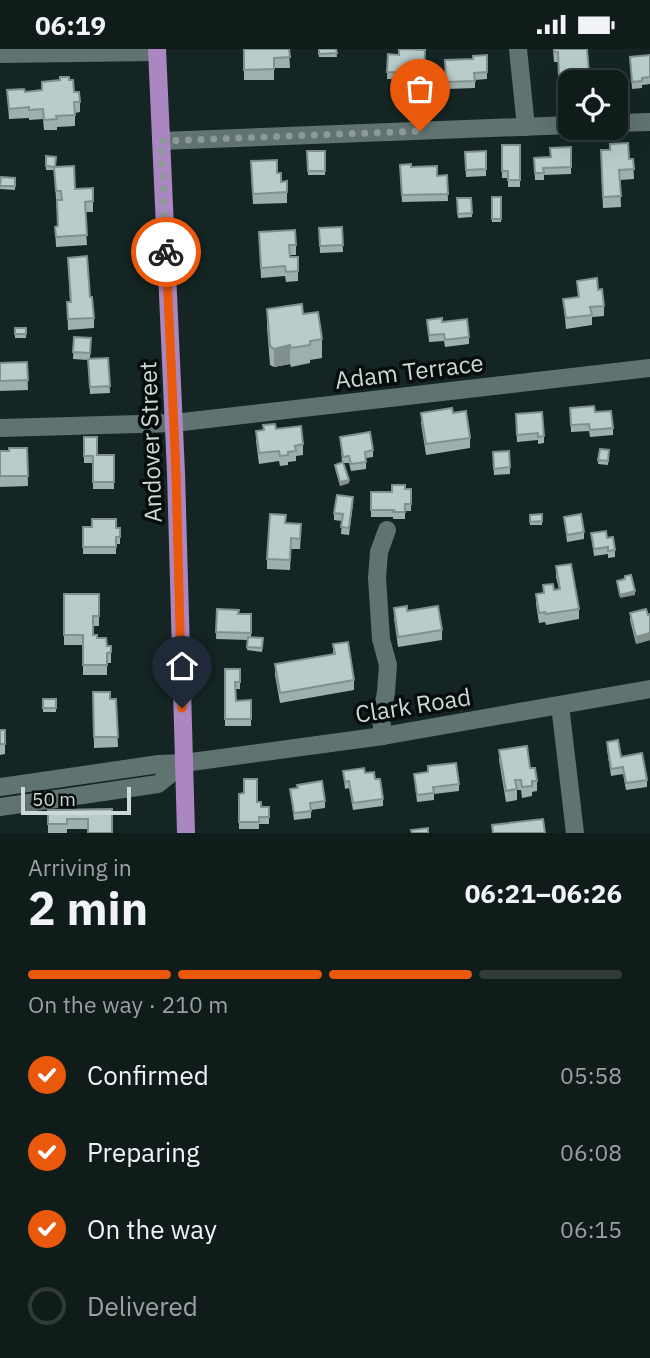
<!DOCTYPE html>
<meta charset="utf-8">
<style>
body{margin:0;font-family:"IBM Plex Sans",sans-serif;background:#1d2927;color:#f1f3f6;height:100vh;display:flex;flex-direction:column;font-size:26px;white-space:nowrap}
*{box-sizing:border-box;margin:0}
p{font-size:23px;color:#9ba1a2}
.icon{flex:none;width:38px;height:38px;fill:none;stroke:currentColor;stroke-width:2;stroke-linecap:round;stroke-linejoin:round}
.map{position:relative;height:784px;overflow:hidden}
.side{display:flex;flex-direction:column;background:#0f1c1a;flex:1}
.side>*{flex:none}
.controls{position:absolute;left:558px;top:21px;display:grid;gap:14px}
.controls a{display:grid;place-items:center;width:70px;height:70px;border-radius:14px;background:#0f1c1a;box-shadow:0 7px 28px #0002,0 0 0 2px #2f3a39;font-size:35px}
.scale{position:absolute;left:21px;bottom:18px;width:110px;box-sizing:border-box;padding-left:7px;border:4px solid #ced8d6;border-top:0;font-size:19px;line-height:24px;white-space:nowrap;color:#ced8d6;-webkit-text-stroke:5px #060d0c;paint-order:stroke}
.pin{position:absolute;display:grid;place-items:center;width:60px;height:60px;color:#fff;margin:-72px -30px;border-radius:50% 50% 50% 0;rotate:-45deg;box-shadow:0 0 7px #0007}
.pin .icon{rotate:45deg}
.courier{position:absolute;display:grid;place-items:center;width:70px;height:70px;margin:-35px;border:5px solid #ea580c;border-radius:50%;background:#fff;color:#222;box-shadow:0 2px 9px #0007}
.head em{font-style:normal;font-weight:700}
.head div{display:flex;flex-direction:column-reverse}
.head{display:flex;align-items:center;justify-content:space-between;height:119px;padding:0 28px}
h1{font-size:46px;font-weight:700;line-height:52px}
.bar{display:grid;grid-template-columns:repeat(4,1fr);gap:10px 7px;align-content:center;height:84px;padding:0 28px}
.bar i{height:9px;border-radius:5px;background:#2f3a39}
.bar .on{background:#ea580c}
.bar p{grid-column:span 4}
ol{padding:0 28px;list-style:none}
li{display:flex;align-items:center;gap:21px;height:77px}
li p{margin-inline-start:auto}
li .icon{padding:7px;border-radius:50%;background:#ea580c;color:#fff;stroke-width:4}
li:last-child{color:#9ba1a2}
li i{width:38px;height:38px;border:4px solid #2f3a39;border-radius:50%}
.status{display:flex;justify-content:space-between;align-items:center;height:49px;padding:0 35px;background:#0f1c1a;direction:ltr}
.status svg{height:19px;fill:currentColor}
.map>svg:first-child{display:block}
</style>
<div class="status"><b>06:19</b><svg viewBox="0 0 49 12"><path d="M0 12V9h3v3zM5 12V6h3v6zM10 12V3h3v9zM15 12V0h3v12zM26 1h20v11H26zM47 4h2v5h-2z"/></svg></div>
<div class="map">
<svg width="650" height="784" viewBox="0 0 650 784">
<rect width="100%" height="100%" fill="#142523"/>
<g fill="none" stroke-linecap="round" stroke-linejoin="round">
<g stroke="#607370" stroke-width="18">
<polyline points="518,0 526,78"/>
<polyline points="0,5 157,3"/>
<polyline points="616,74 650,73"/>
<polyline points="161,92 570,76"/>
<polyline points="0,379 174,374 650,319"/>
<polyline points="560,656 575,784"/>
<polyline points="383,687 381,669 386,643 388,616 381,590 377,529 379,503 387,481"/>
<polyline points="0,738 159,715 184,714 383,687 650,640"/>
<polyline points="0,758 158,735 184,714"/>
</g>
<polyline stroke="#aa87c1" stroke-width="18" points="157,0 176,424 186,784"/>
</g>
<g fill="#9eb0ad">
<polygon points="244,0 289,0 290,19 274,19 274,31 244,31"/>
<polygon points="319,0 336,0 337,8 319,8"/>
<polygon points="553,0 589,25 589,33 570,33 570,36 559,37 558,13 554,13"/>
<polygon points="417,1 425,1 424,30 412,29 412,31 387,30 388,5 399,6"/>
<polygon points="487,6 487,30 475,31 475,39 446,40 445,11 473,10"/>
<polygon points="650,6 650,35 642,36 642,39 632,40 630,8"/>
<polygon points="69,31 74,43 80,53 80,63 75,64 75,77 57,78 57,81 44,81 43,70 29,71 29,69 9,70 7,41 25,43 42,41"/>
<polygon points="502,96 520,96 520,138 508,138 508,129 502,129"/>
<polygon points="571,98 571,125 544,126 544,131 535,131 534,109 550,108"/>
<polygon points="307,102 325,102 325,126 308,126"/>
<polygon points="486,102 486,127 466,128 465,103"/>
<polygon points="46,107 75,140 93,152 93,163 85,163 87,196 56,198 55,178 58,177 54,121 46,121"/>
<polygon points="633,110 634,130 620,131 621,158 603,159 601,112"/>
<polygon points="411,118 437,127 447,126 448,152 402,153 400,122"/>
<polygon points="251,122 277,124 281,133 287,132 287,154 253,155"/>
<polygon points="1,128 15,129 15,141 0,140"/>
<rect x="492" y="148" width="9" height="25"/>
<polygon points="457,149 471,149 472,168 458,169"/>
<polygon points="342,178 343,203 320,204 319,179"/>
<polygon points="259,183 296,196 296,206 290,206 290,208 298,208 298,232 286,233 285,227 261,229"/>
<polygon points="68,209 94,269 94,279 68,281 67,253 70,253"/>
<polygon points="577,232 598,241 604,257 604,267 592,268 592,276 566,280 563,250 578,248"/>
<polygon points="267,260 303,265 322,290 322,309 310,311 310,314 291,318 290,315 274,318 270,316 267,278"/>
<polygon points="427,271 442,273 469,288 469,295 445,298 444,292 429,293"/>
<rect x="15" y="279" width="11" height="10"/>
<polygon points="74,288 91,289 90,310 108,309 110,344 90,345 88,311 73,310"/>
<polygon points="27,313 28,341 0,342 0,314"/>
<polygon points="570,359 595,363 613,379 613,386 590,388 589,382 571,383"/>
<polygon points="421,364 453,364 470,389 470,399 426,406 421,374"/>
<polygon points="516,365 544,387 544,394 538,395 538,391 517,393"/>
<polygon points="263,376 276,380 303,395 303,406 296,407 296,412 288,413 288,416 280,417 279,412 259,415 256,392 256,382 263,381"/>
<polygon points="84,388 97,406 114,406 114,440 93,440 93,414 84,414"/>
<polygon points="340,388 373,401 373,408 366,409 366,420 351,422 349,414 343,414 349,434 340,437 335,419 335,416 342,413"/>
<polygon points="27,399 28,437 0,438 0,402"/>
<polygon points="600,400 609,401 608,416 598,415"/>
<polygon points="493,403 510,418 510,425 494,426"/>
<polygon points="405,440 411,440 411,462 405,462 405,470 393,470 393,468 371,468 371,443 392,443"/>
<polygon points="353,455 349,486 341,485 342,472 334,471 334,464"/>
<polygon points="530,466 542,472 542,476 530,476"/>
<polygon points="564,468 584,483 584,490 567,493"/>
<polygon points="285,474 301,485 300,500 291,500 290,521 267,520 267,510"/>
<polygon points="83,478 120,479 120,495 116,495 116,505 83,505"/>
<polygon points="591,484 607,489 615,501 615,508 608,509 608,505 594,507"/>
<polygon points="556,517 579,560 579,570 546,576 545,573 539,574 536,555 536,545 543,544 543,536 554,541 559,540 556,528"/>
<polygon points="64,545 99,545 99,577 93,577 93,586 107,597 111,597 111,614 107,614 107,626 83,626 83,596 64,596"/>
<polygon points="394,559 407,562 442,581 442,591 398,598 394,569"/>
<polygon points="217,560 238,565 251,565 251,588 263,589 262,603 247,601 248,591 216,590"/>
<polygon points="630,564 650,565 650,591 636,595 630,571"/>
<polygon points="333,595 354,631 354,641 280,654 275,626 275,615 333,606"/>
<polygon points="225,620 240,620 240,640 235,640 236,652 251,651 251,677 225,677"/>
<polygon points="93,643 110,650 116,650 118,698 94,699"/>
<rect x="43" y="650" width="13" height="13"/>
<polygon points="0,681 5,681 5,705 0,706"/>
<polygon points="607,693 621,708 647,731 647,738 626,741 623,725 611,727 607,700"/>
<polygon points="499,701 530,719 537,732 537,742 532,743 532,747 522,749 521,741 517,741 517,751 506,753 499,711"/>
<polygon points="428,717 459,735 459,742 434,745 434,751 417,753 414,725 428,723"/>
<polygon points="343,722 365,724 383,750 383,757 353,761 349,739 345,740"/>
<polygon points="290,740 325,752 325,759 311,761 311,769 294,771"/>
<polygon points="239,745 257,753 261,758 269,758 269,775 259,775 259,780 239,780"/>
<polygon points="112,760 88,780 67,780 67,784 48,784 48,761"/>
</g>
<g fill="#81908d">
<polygon points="290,296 290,315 274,318 274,300"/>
<polygon points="349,431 349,434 340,437 340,433"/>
<polygon points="635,542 635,546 620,549 620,546"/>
<polygon points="650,584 650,591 636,595 636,588"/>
</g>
<g fill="#b8cdc9" stroke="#81908d" stroke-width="2">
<polygon points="244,0 289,0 290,8 274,9 274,20 244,21"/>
<polygon points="319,0 336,0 337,4 319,5"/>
<polygon points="399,0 425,1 424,23 412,22 412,24 387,23 388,5 399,6"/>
<polygon points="554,0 587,0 589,25 559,27 558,3 554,3"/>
<polygon points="487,6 487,23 474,24 475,32 446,33 445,11 473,10 473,7"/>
<polygon points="650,6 650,28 642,29 642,32 632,33 630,8"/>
<polygon points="60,28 69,28 69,31 73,31 74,43 79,43 80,53 74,53 75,66 56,67 57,70 44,71 43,60 29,61 29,58 9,60 7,41 24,40 25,43 42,41 42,33 60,31"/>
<polygon points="628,94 629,110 633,110 634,120 619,121 621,147 603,148 601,101 610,101 610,95"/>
<polygon points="502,96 520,96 520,131 508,131 508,122 502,122"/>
<polygon points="571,98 571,118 543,119 544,124 535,124 534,109 551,108 550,99"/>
<polygon points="307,102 325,102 325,122 308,122"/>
<polygon points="486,102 486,120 466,121 465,103"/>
<polygon points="46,107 56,108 55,118 46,117"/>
<polygon points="277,111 277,124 281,124 281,133 287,132 287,143 253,145 251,112"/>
<polygon points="411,115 411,118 437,117 437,127 447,126 448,145 402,146 400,116"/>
<polygon points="74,117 75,140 93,139 93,152 85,153 87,186 56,188 55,178 58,177 57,151 62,151 61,142 56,142 54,118"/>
<polygon points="1,128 15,129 15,137 0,137"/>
<rect x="492" y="148" width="9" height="22"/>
<polygon points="457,149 471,149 472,164 458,165"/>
<polygon points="342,178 343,196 320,197 319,179"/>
<polygon points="295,181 296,196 289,196 290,208 298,208 298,222 286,223 285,217 261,219 259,183"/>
<polygon points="87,207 90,248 92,248 94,269 68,270 67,253 71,253 68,209"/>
<polygon points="597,229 598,241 602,240 604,257 590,258 592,266 566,269 563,250 579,248 577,232"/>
<polygon points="302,255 303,265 318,263 322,290 310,292 310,296 291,299 290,296 274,300 270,297 267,260"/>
<polygon points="442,269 442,273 467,270 469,288 445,291 444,285 429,286 427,271"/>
<rect x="15" y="279" width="11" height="6"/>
<polygon points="74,288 91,289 90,304 73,303"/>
<polygon points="108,309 110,337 90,338 88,310"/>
<polygon points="27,313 28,331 0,332 0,314"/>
<polygon points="594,357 595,363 611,362 613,379 590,381 589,375 571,376 570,359"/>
<polygon points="452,359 453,364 466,362 470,389 426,395 421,364"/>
<polygon points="542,363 544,387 538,388 538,384 517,386 516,365"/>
<polygon points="275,375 276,380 301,377 303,395 295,397 296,402 288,403 288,406 280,407 279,402 259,404 256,382 264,381 263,376"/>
<polygon points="370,383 373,401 365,403 366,413 351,415 349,407 343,408 340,388"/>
<polygon points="84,388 97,388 97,406 114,406 114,433 93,433 93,407 84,407"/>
<polygon points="9,399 27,399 28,427 0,427 0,402 9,402"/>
<polygon points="600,400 609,401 608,412 598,411"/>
<polygon points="509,402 510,418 494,420 493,403"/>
<polygon points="343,413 349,431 340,433 335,416"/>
<polygon points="392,436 405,436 405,440 411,440 411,455 405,455 405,463 393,463 394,461 371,461 371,443 392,443"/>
<polygon points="337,446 353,448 349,479 341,478 343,465 334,464"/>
<polygon points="270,465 286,466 285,474 301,475 300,490 291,489 290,511 267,510"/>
<polygon points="542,465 542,472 530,473 530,466"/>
<polygon points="581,465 584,483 567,486 564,468"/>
<polygon points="92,470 116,470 116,479 120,479 120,488 116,488 116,498 83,498 83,478 92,478"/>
<polygon points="606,482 607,489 613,488 615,501 608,502 608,498 594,500 591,484"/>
<polygon points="571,515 579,560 546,565 545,563 539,564 536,545 544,544 543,536 553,535 554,541 560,540 556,517"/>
<polygon points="631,526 635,542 620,546 617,532 625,530 625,527"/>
<polygon points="64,545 99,545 99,567 93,567 93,586 97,586 97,589 106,589 107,597 111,597 111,603 107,604 107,616 83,616 83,586 64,586"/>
<polygon points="407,557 407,562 438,557 442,581 398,588 394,559"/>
<polygon points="217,560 239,561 238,565 251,565 251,584 216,583"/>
<polygon points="646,560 648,566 650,565 650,584 636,588 630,564"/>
<polygon points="248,588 263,589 262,599 247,598"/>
<polygon points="348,593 354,631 280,644 275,615 335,605 333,595"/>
<polygon points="225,620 240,620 240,633 235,633 236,652 251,651 251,670 225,670"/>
<polygon points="93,643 110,643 110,650 116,650 118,688 94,688"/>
<rect x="43" y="650" width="13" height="9"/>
<rect x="0" y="681" width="5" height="14"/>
<polygon points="618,691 621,708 642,704 647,731 626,734 623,718 611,720 607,693"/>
<polygon points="527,697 530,719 535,719 537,732 532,732 532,737 522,738 521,731 515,731 517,740 506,742 499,701"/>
<polygon points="456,714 459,735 433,738 434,744 417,746 414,725 428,723 428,717"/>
<polygon points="364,719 365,724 374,723 375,730 380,730 383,750 353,754 349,732 345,733 343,722"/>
<polygon points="244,730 257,730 257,753 261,753 261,758 269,758 269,768 259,768 259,773 239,773 239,745 244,744"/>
<polygon points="322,732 325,752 310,754 311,762 294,764 290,740 298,739 297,736"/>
<polygon points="112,760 112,784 88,784 88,770 67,770 67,775 48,775 48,761"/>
<polygon points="543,770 545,784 493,784 492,776"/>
<polygon points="428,779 428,784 412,784 411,781"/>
</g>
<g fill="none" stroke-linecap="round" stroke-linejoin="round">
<polyline stroke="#8d9997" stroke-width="7" stroke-dasharray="0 12.6" points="166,203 161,92 420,82"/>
<polyline stroke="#ea580c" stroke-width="9" points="166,203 176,424 182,659"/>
</g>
<g text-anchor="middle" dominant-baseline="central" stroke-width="7" stroke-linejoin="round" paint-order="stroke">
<g font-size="24" fill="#ced8d6" stroke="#060d0c">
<text transform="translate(409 322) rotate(-7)">Adam Terrace</text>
<text transform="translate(150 393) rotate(-92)">Andover Street</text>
<text transform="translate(413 656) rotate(-9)">Clark Road</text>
</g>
</g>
</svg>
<div class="controls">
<a><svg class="icon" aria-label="locate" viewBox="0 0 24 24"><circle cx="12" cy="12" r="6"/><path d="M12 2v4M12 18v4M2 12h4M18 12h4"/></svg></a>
</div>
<div class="scale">50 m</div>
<div class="pin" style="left:420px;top:82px;background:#ea580c"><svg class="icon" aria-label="bag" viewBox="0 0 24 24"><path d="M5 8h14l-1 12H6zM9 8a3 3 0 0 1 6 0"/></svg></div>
<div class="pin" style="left:182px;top:659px;background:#1f2937"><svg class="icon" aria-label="home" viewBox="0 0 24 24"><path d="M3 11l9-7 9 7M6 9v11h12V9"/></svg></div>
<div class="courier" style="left:166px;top:203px"><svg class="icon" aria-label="bike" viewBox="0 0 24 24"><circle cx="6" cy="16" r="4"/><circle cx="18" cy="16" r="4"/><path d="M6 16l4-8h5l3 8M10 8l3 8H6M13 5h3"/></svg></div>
</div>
<section class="side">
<div class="head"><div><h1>2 min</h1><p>Arriving in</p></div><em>06:21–06:26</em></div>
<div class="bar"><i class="on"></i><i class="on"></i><i class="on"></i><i></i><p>On the way · 210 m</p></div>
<ol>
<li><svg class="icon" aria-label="check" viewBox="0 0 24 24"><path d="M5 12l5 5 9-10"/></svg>Confirmed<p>05:58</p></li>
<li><svg class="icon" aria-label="check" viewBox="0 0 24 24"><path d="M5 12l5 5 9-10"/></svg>Preparing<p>06:08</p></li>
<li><svg class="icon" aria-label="check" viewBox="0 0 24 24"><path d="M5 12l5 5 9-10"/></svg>On the way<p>06:15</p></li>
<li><i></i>Delivered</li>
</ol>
</section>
